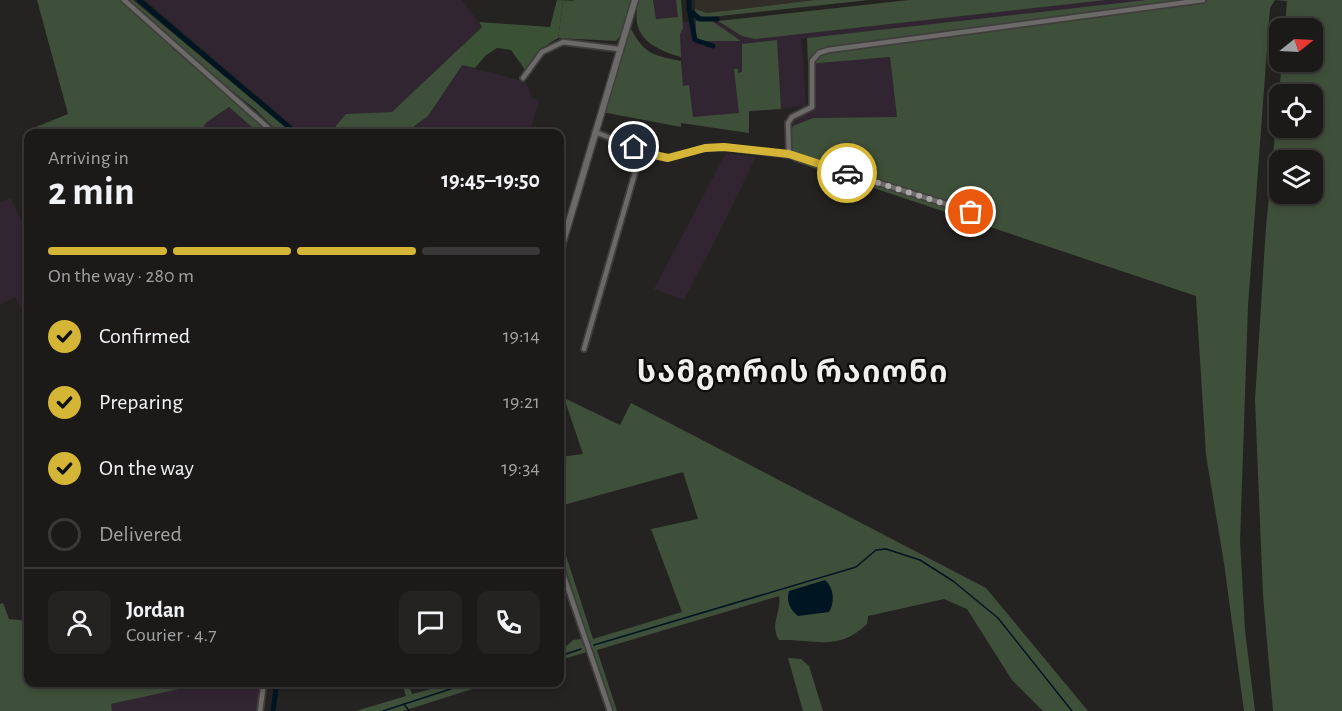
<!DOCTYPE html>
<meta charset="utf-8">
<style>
body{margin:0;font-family:"Alegreya Sans","Noto Sans Georgian",sans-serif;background:#252322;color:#f1f3f6;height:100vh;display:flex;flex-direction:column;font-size:22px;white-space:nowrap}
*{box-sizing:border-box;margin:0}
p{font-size:20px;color:#a0a1a2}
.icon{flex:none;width:33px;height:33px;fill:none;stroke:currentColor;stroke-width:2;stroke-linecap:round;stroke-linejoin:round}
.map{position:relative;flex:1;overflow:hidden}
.panel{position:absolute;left:24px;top:129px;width:540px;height:558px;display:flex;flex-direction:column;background:#1c1a19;border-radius:12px;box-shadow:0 3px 9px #0003,0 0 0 2px #3a3838}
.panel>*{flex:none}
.needle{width:39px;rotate:72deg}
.buttons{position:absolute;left:1269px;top:18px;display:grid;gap:12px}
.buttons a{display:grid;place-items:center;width:54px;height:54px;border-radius:12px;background:#1c1a19;box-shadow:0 3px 9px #0003,0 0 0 2px #3a3838;font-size:30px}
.pin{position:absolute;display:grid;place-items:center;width:51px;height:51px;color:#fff;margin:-26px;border:3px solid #fff;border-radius:50%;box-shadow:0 2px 6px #0007}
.courier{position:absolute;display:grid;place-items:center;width:60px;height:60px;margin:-30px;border:4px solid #d5b535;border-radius:50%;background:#fff;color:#222;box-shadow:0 2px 8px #0007}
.headline em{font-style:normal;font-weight:700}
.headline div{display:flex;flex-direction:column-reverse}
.headline{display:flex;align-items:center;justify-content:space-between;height:102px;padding:0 24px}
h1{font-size:39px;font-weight:700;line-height:45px}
.bar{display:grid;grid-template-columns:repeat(4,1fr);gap:9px 6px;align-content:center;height:72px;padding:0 24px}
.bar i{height:8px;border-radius:4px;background:#3a3838}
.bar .active{background:#d5b535}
.bar p{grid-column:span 4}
.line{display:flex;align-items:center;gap:15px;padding:0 24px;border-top:2px solid #3a3838}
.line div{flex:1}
.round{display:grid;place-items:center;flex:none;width:63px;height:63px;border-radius:12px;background:#252322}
ol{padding:0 24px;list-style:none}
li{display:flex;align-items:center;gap:18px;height:66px}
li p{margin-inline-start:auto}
li .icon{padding:6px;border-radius:50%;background:#d5b535;color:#111;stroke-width:4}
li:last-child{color:#a0a1a2}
li i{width:33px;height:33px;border:3px solid #3a3838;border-radius:50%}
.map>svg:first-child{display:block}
</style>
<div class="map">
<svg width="1342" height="711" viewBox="0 0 1342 711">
<rect width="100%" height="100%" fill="#252321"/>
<polygon fill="#332d27" points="695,0 815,0 707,13 695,9"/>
<g fill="#322532">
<polygon points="145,0 462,0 482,27 392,112 346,114 329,133 301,133"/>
<polygon points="653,0 681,0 683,22 718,21 748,37 1103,0 1157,0 801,39 806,106 693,118 689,86 683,86 678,17 655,19"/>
<polygon points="890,57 897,117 813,118 790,132 790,126 794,119 810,105 808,64"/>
<polygon points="462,65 526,82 532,98 539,101 529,133 405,134 428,116"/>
<polygon points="230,107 259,133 199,134 207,122"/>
<polygon points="726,153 756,157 715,240 684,300 654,289"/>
<polygon points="11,198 28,236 28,311 24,314 15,297 0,305 0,202"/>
<polygon points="187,683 264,683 260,711 112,711 111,704 187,687"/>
</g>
<g fill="#3f503a" fill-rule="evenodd">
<polygon points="37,0 120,0 271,133 259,133 229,107 207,122 199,133 38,134 36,127 68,114"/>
<polygon points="130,0 133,0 293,133 279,133 255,109 205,69"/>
<polygon points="575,0 631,0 620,36 616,41 558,38 563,3"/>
<path d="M639,0h14l3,19 22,-2 -2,-17h5l2,28 -3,6 1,23c-31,-9 -52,-22 -42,-57z"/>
<polygon points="815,0 869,0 711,17 701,18 696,14 695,9 707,13"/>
<polygon points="909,0 1106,0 755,39 742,36 718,21"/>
<path d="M1147,0h195v711h-69l-10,-116 -8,-195 11,-173 16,-165h30v-34h-27l2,-27 -12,-1 -5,8 -22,298 -8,235 5,89 10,81h-11l-20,-148 -18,-108 -10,-159 -403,-135 -3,-29 3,-6 20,-8 84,-1 -7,-60 -82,7 -1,-26zM1280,94h32v34h-32zM1280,160h32v34h-32z"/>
<polygon points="696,21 712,21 741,41 699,41 696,37"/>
<path d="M630,27c14,27 22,28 51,34l2,25 6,-1 4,32 46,-4 -5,-44h4v4l4,-1v-28l35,-4 4,69 -32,2v22l-68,-10v4l-79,-15z"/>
<polygon points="463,45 471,52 428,116 405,133 329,134 346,114 392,112"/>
<path d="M564,398l56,27 11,-22 355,185 102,123h-45l-31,-31 -45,-71 -23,-10 -76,17 -1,8c-29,28 -52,15 -88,16 -10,-16 3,-28 0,-44l-182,54 20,61h-11l-19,-59 -27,8v-8l13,-12 8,-1 6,-4 -27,-84v-14l33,102 89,-27 -31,-83 47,-10 -15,-47 -123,34v-49l23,-3z"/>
<polygon points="3,603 9,619 28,621 28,682 187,682 188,687 111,704 112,711 0,711 0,604"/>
<polygon points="788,658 801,659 809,666 823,711 803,711"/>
<polygon points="402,683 408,683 412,694 454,683 491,683 403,711 356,711 406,696"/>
</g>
<polygon fill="#3b5135" points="557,0 576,1 563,3 558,38 539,50 526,71 511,50 497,48 485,56 475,68 462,65 470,52 463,45 482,27 479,22 550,27"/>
<path fill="#001522" d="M825,580c9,7 10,23 4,32l-31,4c-8,-6 -12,-15 -9,-25z"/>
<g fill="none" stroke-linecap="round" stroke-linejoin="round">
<g stroke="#001522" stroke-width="1.5">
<polyline points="594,645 856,567 876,550 886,549 920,560 953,581 998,618 1072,711"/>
<polyline points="560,656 581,649"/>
<polyline points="404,704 409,711"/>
<polyline points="383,711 472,682"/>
</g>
<g stroke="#001522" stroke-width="5">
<polyline points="139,0 297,134"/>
<polyline points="689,0 689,9 695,40 713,46"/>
<polyline points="689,10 700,19 717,19"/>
<polyline points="273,711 277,682"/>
</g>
<defs>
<g id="minor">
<polyline points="124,0 275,134"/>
<polyline points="523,78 542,52 563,42 619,49"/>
<polyline points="595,132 634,147 641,152 668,158 705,148 724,147 789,155 991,218"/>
<polyline points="789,155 788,123 792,117 812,107 812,61 819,53 828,50 1203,0"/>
<polyline points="584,349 641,152"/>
<polyline points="560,565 610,711"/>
<polyline points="260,711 264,682"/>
</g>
<polyline id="tertiary" points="560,252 635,0"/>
</defs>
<use href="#minor" stroke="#403e3d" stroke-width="8"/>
<use href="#tertiary" stroke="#403e3d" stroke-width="9"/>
<use href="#minor" stroke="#6c6a68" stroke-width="4.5"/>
<use href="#tertiary" stroke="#6c6a68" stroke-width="6"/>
</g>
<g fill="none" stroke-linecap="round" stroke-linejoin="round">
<polyline stroke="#a9a8a6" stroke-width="6" stroke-dasharray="0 10.8" points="847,173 971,212"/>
<polyline stroke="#d5b535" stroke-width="8" points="634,147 641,152 668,158 705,148 724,147 789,154 847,173"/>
</g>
<g text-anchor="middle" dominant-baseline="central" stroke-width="4.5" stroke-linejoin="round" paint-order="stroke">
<g font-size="30" font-weight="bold" letter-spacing="1.5" fill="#f0efee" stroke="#0d0c0b">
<text x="793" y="373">სამგორის რაიონი</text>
</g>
</g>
</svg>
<div class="buttons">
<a><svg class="needle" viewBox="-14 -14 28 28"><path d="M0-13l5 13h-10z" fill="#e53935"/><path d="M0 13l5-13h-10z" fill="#a0a1a2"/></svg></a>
<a><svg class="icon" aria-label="locate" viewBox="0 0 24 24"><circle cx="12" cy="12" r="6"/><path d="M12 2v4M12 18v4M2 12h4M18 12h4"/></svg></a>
<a><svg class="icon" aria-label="layers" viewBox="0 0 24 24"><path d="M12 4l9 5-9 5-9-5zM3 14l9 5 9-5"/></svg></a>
</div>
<div class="pin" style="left:971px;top:212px;background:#ea580c"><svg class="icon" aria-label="bag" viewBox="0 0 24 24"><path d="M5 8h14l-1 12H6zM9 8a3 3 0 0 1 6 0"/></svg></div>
<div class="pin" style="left:634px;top:147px;background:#1f2937"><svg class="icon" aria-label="home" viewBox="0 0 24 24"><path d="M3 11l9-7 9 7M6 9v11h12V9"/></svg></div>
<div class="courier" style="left:847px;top:173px"><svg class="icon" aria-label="car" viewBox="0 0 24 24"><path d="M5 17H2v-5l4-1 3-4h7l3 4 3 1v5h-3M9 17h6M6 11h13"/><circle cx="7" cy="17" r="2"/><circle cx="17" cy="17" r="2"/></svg></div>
<section class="panel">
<div class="headline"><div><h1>2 min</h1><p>Arriving in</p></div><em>19:45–19:50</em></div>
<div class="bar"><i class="active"></i><i class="active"></i><i class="active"></i><i></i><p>On the way · 280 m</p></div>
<ol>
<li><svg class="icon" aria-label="check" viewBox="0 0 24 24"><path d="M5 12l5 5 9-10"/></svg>Confirmed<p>19:14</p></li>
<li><svg class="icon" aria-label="check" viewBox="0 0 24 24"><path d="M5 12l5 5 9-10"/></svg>Preparing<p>19:21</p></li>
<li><svg class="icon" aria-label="check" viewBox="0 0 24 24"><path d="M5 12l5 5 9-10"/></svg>On the way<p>19:34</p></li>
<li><i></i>Delivered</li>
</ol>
<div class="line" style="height:108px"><a class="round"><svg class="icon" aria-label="person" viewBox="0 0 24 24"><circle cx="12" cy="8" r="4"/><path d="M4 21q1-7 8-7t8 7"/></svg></a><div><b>Jordan</b><p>Courier · 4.7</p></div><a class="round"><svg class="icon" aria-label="chat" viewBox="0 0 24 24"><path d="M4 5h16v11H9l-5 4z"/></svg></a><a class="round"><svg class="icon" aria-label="phone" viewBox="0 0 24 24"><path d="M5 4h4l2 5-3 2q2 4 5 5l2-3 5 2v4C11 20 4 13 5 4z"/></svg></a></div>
</section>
</div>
